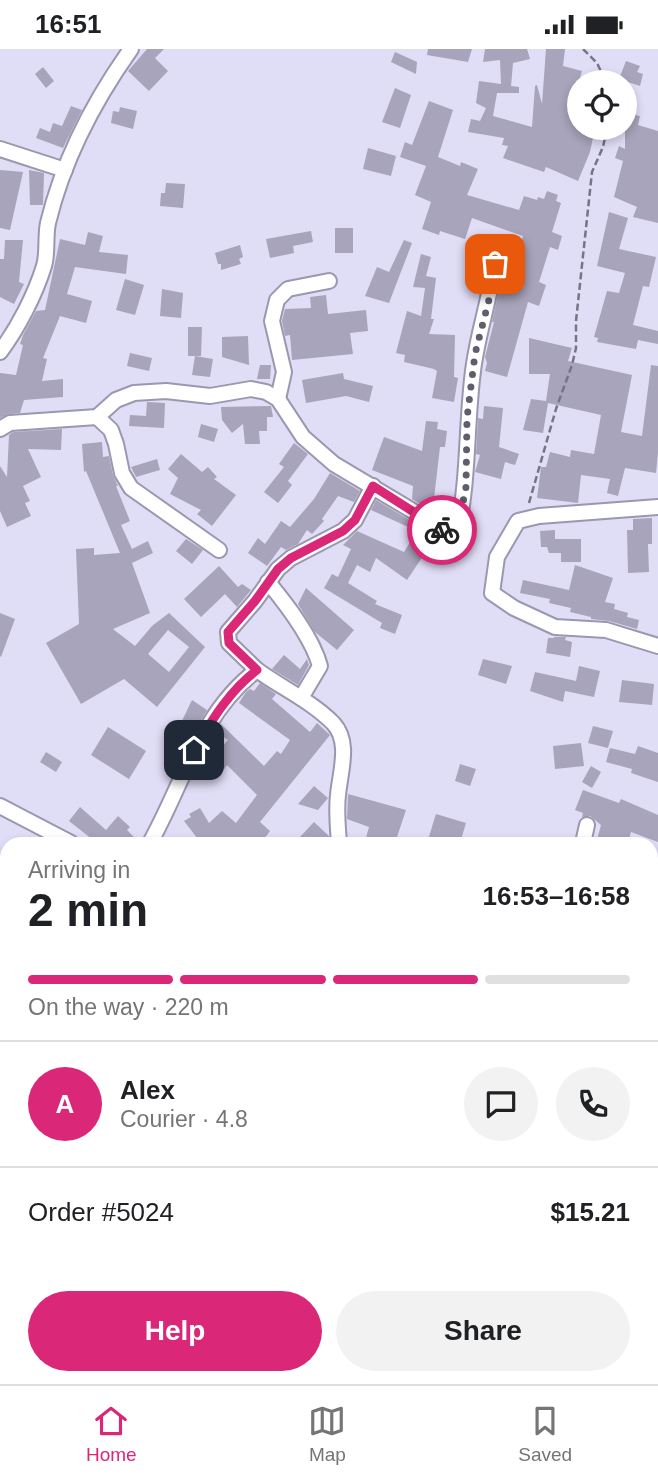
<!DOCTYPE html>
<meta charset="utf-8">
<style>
body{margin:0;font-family:Helvetica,sans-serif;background:#f2f2f2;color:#202124;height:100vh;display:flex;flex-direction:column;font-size:26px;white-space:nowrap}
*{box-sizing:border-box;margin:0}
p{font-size:23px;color:#757577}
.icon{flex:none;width:38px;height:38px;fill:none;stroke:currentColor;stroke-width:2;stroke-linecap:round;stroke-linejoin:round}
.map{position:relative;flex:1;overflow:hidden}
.panel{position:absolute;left:0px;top:788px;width:658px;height:548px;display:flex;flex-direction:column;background:#fff;border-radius:21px 21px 0 0;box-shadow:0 4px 10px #0003}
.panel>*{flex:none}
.tools{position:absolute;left:567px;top:21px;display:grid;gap:14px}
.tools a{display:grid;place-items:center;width:70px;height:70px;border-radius:50%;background:#fff;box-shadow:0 4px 10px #0003;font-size:35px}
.pin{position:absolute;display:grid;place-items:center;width:60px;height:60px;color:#fff;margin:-30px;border-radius:14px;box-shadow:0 4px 10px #0006}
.courier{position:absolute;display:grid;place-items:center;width:70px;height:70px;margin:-35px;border:5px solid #db2777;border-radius:50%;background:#fff;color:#222;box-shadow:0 2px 9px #0007}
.head em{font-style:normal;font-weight:600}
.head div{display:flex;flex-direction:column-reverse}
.head{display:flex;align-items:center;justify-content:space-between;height:119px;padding:0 28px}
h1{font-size:46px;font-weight:600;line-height:52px}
.bar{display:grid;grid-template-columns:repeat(4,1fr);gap:10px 7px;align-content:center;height:84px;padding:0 28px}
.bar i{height:9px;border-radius:5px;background:#e0e0e0}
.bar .active{background:#db2777}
.bar p{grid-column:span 4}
.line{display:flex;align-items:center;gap:18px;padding:0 28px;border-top:2px solid #e0e0e0}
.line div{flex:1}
.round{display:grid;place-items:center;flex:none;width:74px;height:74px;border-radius:37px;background:#f2f2f2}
.button{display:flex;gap:14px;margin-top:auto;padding:14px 28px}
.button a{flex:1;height:80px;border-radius:42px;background:#db2777;color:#fff;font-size:28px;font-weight:600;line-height:80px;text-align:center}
.button a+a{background:#f2f2f2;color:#202124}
.status{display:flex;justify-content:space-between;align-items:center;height:49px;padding:0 35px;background:#fff;direction:ltr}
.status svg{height:19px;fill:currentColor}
.menu{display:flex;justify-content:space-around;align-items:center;height:98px;border-top:2px solid #e0e0e0;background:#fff;font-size:19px;color:#757577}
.menu a{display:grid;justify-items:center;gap:4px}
.menu .active{color:#db2777}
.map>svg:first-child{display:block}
</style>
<div class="status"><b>16:51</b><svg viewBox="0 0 49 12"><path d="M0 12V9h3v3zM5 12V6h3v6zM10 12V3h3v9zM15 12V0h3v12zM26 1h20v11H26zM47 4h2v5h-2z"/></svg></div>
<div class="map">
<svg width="658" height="1335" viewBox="0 0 658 1335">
<rect width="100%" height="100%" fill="#e0ddf6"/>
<g fill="#a7a4bb" fill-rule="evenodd">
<polygon points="147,0 164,0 155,9 168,22 149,42 128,22"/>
<polygon points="428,0 472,0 468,13 427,6"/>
<polygon points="485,0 527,0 530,10 513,14 511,37 519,38 519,44 497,44 493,67 532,78 535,37 537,36 542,55 546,0 565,0 563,17 582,22 579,32 579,79 595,79 590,103 578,132 546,118 544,123 503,109 508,97 502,96 504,89 468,83 471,70 480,72 486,59 476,54 479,32 501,35 500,11 483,13"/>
<polygon points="395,3 417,13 416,25 391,13"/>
<polygon points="626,12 640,17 637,23 643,25 640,37 619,30"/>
<polygon points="43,18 54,32 46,39 35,25"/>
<polygon points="395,39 411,46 400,79 382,73"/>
<polygon points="429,52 453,61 438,108 460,117 461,113 478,120 467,146 519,161 524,147 537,151 538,148 544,150 547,142 558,146 556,152 561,154 552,183 562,187 558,201 550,198 539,233 546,236 539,257 528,253 507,328 485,322 487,314 485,308 494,273 492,273 502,228 504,222 511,224 523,187 472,169 465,190 440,182 439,186 422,180 431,153 415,146 426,117 400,108 405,93 412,96"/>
<polygon points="71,57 82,61 63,99 36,89 40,79 50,83 53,74 62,77"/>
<polygon points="120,58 137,62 133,80 111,74 113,62 119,63"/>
<polygon points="625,64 640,67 638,76 658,82 658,174 633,168 637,158 614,148 623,112 615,109 619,97 625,100"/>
<polygon points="368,99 396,107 391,127 363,120"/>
<polygon points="0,121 23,123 10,181 0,179"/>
<polygon points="29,121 44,124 43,156 30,156"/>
<polygon points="166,134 185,135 183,159 160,157 161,144 165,144"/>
<polygon points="609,163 628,169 619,200 656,208 649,238 643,237 633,276 658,282 658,295 638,291 636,300 597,293 598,289 594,288 607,242 619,244 625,224 597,217"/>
<rect x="335" y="179" width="18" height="25"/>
<polygon points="311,182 313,193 293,197 294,204 270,209 266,190"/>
<polygon points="88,183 103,187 99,203 128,206 126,225 75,218 67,245 92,252 86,274 60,267 43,309 47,310 42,332 63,330 63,348 24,351 20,364 9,365 0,369 0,324 16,326 23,296 20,295 23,286 36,262 45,261 60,190 85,196"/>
<polygon points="5,191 23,191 19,233 24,235 14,255 0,248 0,210 4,210"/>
<polygon points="404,191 412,194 389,254 365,247 377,218 389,223"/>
<polygon points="240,196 243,208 239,210 241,215 221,221 221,215 218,215 215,204"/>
<polygon points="421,205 431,208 426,227 436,229 431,270 434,270 429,285 455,286 454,328 458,329 454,353 432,349 437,322 434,320 404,313 405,306 396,304 407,262 421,267 425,239 413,238"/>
<polygon points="125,230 144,236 135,266 116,261"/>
<polygon points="162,240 183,244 181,269 160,267"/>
<polygon points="326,246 328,265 366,261 368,282 350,284 353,305 292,311 290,286 285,287 282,272 285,260 311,259 310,248"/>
<polygon points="188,278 202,278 201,307 188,307"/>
<polygon points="248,287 249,316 222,308 222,288"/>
<polygon points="529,289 572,299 568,312 632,326 621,383 642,387 651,316 658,317 658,403 656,424 625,419 618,447 607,444 610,430 581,426 578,454 537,449 541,418 546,418 550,403 570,408 571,401 594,405 601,366 548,354 543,384 523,381 531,350 546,352 550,325 529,325"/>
<polygon points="130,304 152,309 149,322 127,317"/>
<polygon points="195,307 213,310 210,328 192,326"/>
<polygon points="260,316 271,316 270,330 257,330"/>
<polygon points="343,324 344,330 373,337 369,353 346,347 306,354 302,331"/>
<polygon points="147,353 165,354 164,379 129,377 130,366 146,367"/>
<polygon points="271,357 273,368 267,368 267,382 259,382 260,395 245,395 243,375 232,384 222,371 221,358"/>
<polygon points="484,357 503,359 499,398 519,405 515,416 505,413 501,430 475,423 480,406 476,405 478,369 483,370"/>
<polygon points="426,372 438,373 437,380 447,382 445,398 440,398 433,458 451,463 449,473 412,450 413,437 372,421 384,388 422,402"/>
<polygon points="201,375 218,380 214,393 198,388"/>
<polygon points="62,380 61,401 28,400 41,428 23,437 30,452 25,454 31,467 7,478 0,462 0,417 7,428 9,386 13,383"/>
<path d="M102,393l1,15 6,-1 4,19 5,11h-2l14,35 -9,4 11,24 16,-8 5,12 -21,10 18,50 -37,16 22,17 17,-20 17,-13 36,34 -48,60 -33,-28 -43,25 -35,-61 33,-19 -3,-75 18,-1v7l26,-2 -34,-82 -2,1 -2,-28zM168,581l21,17 -20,25 -21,-18z"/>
<polygon points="294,394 308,405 288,432 292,436 278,454 264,443 284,418 279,415"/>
<polygon points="181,405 202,423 208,418 217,428 214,430 236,446 212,477 197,465 201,461 170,445 178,429 168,420"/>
<polygon points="157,410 160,421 136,428 131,418"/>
<polygon points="330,424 360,442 354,453 338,447 322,470 324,472 312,485 307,481 298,495 286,501 281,498 267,517 248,504 258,489 265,495 281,472 290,478 314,450"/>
<polygon points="376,451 441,490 430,507 425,504 407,531 376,509 370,523 357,516 348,534 377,552 375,555 402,566 395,585 380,579 382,574 324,539 332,525 338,528 351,500 343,496 357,482 404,503 417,482 371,461"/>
<polygon points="652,469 652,495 648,495 649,523 628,524 627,481 633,481 633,470"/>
<polygon points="555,481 555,490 581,490 581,513 561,513 561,504 549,504 547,498 541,498 540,482"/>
<polygon points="186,490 203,501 192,515 176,502"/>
<polygon points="575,516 613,529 605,553 615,555 614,560 628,564 627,568 639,571 637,580 609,572 591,570 591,568 570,563 571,559 549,554 550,550 520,544 523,531 569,541"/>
<polygon points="219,517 238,538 242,535 251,541 237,558 225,545 201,568 184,550"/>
<polygon points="306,539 354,581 337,601 315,583 298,555"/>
<polygon points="0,564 15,570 1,608 0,607"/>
<polygon points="554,588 566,588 565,591 572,593 570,608 546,604 548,589 554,589"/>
<polygon points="284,606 300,620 307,610 309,616 298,636 272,620"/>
<polygon points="483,610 512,617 506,635 478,626"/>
<polygon points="579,617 600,622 594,648 565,642 563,653 530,642 535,623 576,632"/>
<polygon points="622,631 654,635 652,656 619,653"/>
<polygon points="260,634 276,645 272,650 310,683 317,674 330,686 260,773 270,782 261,794 215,794 210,789 201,794 184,772 191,768 189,765 200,759 209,774 222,762 236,774 257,746 227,716 224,720 212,708 228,691 216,683 221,675 264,717 277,702 281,705 290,691 239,654 246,643 250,640 254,642"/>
<polygon points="192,651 207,661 193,685 179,678"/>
<polygon points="593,677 613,682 608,699 588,694"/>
<polygon points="108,678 146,702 129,730 91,706"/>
<polygon points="581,694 584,717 555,720 553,697"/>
<polygon points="638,697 658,704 658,733 631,724 632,720 606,713 610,699 635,705"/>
<polygon points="46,703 62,713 56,723 40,713"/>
<polygon points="460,715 476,720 470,737 455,732"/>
<polygon points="591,717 601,723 592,739 582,733"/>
<polygon points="314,737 328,749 318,761 298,755"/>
<polygon points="583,741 619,754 621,750 658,766 658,793 631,783 628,794 596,794 601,776 590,767 582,768 583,764 575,761"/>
<polygon points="348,745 406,761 395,794 383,794 366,789 369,778 347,770"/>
<polygon points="80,758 106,781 118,767 130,778 127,781 140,794 97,794 69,772"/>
<polygon points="436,765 466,774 460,794 427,794"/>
<polygon points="314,773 329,787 329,794 307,794 300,788"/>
</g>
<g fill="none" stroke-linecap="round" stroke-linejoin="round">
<defs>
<g id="street">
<polyline points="0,100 65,121"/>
<path d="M0,303c18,-24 35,-57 44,-86 4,-13 1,-29 4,-43 15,-62 46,-122 83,-174"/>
<polyline points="278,350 284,323 272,272 277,251 288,240 329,232"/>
<polyline points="97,368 111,381 116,395 122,424 131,439 219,501"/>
<path d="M0,380l10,-6 87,-6 19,-17 18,-7 32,-2 44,5 41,-7 15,3 12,7 25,38 31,27 119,71 4,-2c12,-53 9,-108 16,-162 5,-42 20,-79 23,-122"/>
<polyline points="658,458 539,467 518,472 497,508 492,544 514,559 555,578 606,581 658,597"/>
<path d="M268,533c19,23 44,55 52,84l-19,32"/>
<polyline points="257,621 229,594 228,583 255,552 278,520 291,509 343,482 355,471 373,437"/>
<polyline points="0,757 71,794"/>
<path d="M150,794c33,-59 50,-130 107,-173 25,18 54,31 76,53 18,19 7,49 5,72 -2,16 0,33 1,48"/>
<polyline points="583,794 587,776"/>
<polyline points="0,949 7,952"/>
<polyline points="651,969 658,963"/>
<polyline points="651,1031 658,1020"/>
<polyline points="651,1090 658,1087"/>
<polyline points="0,1121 7,1114"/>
<polyline points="651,1174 658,1168"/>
<polyline points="0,1267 7,1275"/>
<polyline points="651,1297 658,1304"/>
<polyline points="0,1313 7,1311"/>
<polyline points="27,1335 28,1328"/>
<polyline points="121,1335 123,1328"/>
<polyline points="499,1335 504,1328"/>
</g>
</defs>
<use href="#street" stroke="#9b97af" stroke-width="18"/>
<g stroke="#767485" stroke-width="2.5" stroke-dasharray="7 3.5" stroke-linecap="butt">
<polyline points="583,0 597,14 606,33"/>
<polyline points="529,454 556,360 572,316 576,299 576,272 592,123 603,98 607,79"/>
</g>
<use href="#street" stroke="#fff" stroke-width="14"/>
</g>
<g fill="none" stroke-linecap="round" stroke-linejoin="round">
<polyline stroke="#605e6d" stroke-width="7" stroke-dasharray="0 12.6" points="442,481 451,486 457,484 466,438 467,369 475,305 494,231 495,215"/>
<path stroke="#db2777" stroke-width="9" d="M194,701c18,-30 35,-59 63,-80l-28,-27 -1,-11 27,-31 23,-32 13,-11 52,-27 12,-11 18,-34 69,44"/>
</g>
</svg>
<div class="tools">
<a><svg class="icon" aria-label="locate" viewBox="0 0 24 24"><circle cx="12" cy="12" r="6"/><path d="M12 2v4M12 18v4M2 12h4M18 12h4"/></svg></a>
</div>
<div class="pin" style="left:495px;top:215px;background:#ea580c"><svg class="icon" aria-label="bag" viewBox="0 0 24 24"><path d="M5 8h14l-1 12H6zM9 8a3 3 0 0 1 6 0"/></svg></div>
<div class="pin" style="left:194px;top:701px;background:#1f2937"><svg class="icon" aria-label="home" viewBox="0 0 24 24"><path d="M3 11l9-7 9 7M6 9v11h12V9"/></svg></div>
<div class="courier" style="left:442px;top:481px"><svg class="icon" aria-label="bike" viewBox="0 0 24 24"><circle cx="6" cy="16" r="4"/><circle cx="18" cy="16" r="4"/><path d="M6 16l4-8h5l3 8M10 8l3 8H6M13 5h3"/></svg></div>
<section class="panel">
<div class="head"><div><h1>2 min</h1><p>Arriving in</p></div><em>16:53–16:58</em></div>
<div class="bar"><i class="active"></i><i class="active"></i><i class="active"></i><i></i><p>On the way · 220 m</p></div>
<div class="line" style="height:126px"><b class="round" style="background:#db2777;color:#fff">A</b><div><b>Alex</b><p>Courier · 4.8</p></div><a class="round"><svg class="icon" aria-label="chat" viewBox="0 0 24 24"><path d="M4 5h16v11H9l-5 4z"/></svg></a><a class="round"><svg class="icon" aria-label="phone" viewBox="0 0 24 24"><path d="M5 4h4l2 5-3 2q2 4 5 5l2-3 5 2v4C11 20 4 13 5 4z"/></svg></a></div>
<div class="line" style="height:91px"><div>Order #5024</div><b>$15.21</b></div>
<div class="button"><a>Help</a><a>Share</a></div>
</section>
</div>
<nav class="menu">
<a class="active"><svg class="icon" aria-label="home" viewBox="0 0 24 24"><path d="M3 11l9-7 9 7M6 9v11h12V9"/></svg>Home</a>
<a><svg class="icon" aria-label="map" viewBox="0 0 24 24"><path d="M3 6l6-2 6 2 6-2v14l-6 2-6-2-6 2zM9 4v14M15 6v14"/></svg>Map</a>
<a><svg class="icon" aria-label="saved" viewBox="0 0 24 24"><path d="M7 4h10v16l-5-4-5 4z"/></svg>Saved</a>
</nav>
